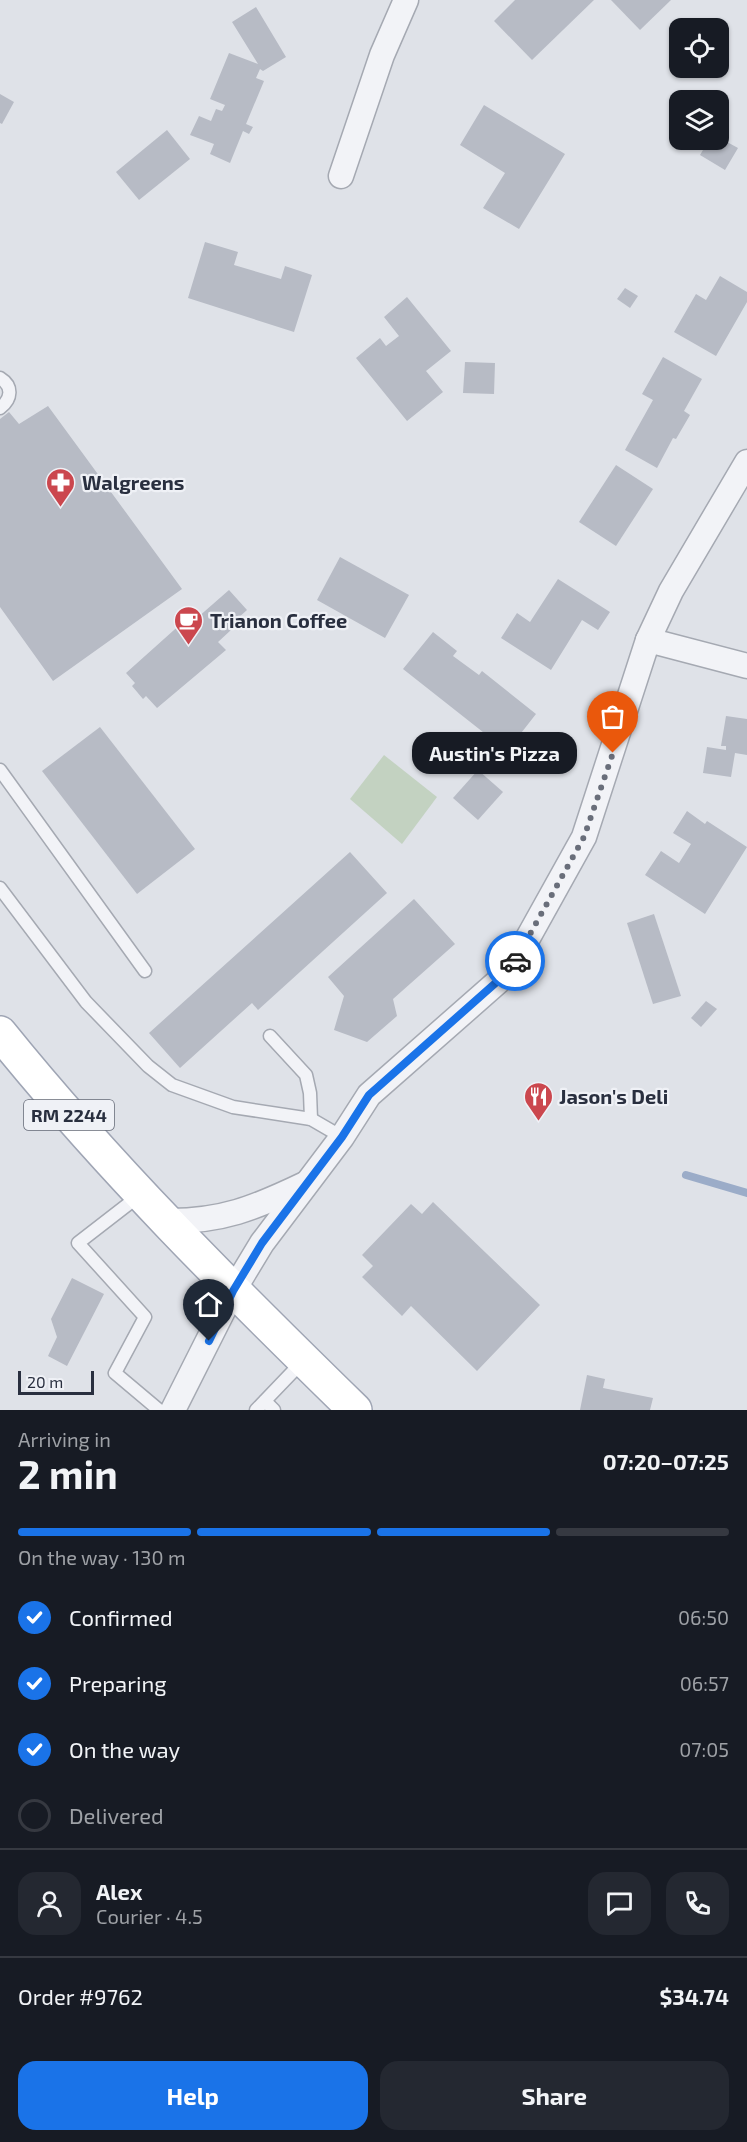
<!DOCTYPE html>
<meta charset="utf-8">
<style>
body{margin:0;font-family:"Exo 2",sans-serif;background:#242831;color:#f1f3f6;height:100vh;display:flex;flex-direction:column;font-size:22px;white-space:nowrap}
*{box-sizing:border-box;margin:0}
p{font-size:20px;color:#9ea1a6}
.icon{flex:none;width:33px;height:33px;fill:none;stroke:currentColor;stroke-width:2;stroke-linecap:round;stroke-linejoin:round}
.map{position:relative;height:1410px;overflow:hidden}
.side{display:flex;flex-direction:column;background:#171b24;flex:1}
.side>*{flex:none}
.fabs{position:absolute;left:669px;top:18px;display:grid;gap:12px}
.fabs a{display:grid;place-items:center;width:60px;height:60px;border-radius:12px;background:#171b24;box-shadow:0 2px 4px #0004;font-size:30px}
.scale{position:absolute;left:18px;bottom:15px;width:76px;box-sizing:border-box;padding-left:6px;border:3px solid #292f3f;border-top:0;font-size:16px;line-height:21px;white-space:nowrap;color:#292f3f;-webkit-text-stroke:4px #eff1f6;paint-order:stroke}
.pin{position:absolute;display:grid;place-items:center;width:51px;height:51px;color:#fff;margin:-62px -26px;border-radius:50% 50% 50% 0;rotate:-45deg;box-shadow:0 0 6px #0007}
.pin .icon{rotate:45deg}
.courier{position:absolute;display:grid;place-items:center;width:60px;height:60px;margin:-30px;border:4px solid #1a73e8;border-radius:50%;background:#fff;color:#222;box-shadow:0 2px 8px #0007}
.bubble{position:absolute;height:42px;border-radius:18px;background:#171b24;box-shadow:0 2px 4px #0004;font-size:20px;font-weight:700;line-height:42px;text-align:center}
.headline em{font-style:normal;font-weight:700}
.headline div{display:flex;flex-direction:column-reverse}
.headline{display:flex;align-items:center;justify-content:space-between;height:102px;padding:0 18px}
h1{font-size:39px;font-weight:700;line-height:45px}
.bar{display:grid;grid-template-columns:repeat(4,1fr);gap:9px 6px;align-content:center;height:72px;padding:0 18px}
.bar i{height:8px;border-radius:4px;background:#363941}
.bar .current{background:#1a73e8}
.bar p{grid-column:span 4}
.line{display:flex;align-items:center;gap:15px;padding:0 18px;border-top:2px solid #363941}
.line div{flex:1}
.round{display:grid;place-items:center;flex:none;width:63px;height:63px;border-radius:18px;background:#242831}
ol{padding:0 18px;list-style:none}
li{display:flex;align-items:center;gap:18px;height:66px}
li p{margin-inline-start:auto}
li .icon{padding:6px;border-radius:50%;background:#1a73e8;color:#fff;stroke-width:4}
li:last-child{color:#9ea1a6}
li i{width:33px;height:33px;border:3px solid #363941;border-radius:50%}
.cta{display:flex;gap:12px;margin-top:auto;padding:12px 18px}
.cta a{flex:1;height:69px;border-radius:18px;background:#1a73e8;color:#fff;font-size:24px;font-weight:700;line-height:69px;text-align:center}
.cta a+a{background:#242831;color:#f1f3f6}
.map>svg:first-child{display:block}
</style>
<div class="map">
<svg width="747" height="1410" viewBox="0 0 747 1410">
<rect width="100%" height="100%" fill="#dfe2e8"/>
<polygon fill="#c3d2c1" points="384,755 437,797 402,844 350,799"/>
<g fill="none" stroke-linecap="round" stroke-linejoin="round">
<polyline stroke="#9bacc8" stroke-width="8" points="686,1175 747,1193"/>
</g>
<g fill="#b7bbc5">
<polygon points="515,0 594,0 532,60 494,21"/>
<polygon points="611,0 671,0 640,30"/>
<polygon points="256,7 286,57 263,71 260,69 256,78 264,81 246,124 253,127 249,134 243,131 230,163 210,154 214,144 190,135 199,116 211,121 216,109 222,111 225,105 210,99 229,53 258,64 232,22"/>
<polygon points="0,94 14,102 2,124 0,123"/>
<polygon points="484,105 565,154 519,229 483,208 505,173 460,145"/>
<polygon points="167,130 190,159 139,200 116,172"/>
<polygon points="718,137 738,148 725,170 700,155 709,140 718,140"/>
<polygon points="205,242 238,252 234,265 281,279 285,266 312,275 294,332 188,298"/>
<polygon points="720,276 747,292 747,302 716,356 674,332 696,294 706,300"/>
<polygon points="625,288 638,296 630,308 617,299"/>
<polygon points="407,297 451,351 426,371 443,392 407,421 356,358 380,338 386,346 399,336 384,317"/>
<polygon points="663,357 702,379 684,411 690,415 676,439 673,438 657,468 625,450 653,400 642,394"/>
<polygon points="465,362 495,363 494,394 463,393"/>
<polygon points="48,406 182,589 53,681 0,607 0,419 9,412 19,424"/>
<polygon points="616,465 653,489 616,546 579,522"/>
<polygon points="340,557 409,595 385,638 317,600"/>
<polygon points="558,579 610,612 598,630 582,620 551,670 501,638 517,613 530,622"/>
<polygon points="229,590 247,610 228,627 231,630 218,642 226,650 157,708 146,696 143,699 132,686 135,683 126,673 193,613 197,618"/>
<polygon points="433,632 457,651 453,656 479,675 482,671 536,714 507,751 403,669"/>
<polygon points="726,716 747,719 747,755 735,753 731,777 703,773 707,747 726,750 726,746 721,746"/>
<polygon points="100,727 195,849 137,894 42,771"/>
<polygon points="478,770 503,792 478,820 453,798"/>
<polygon points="687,811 705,824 707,821 747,847 705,914 645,875 661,851 679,863 691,844 673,833"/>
<polygon points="350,852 387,893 258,1010 252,1003 180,1068 149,1033"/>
<polygon points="414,899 455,944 393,999 397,1016 367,1042 334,1030 344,996 328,977"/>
<polygon points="654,914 681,996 653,1004 627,923"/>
<polygon points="706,1001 717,1009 701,1027 691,1018"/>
<polygon points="433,1202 540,1305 477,1371 411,1306 402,1316 362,1277 373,1266 362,1255 411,1204 422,1214"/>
<polygon points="72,1278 104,1294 67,1366 48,1356 57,1337 51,1319"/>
<polygon points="587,1375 605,1379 603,1388 653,1398 650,1410 580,1410"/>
</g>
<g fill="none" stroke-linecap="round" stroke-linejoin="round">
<defs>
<g id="service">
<path d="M0,378c13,8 12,21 0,30"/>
<polyline points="0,770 145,971"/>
<polyline points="0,888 86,1002 148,1066 172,1085 233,1107 311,1119 342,1137"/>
<polyline points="270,1036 306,1075 310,1093 311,1119"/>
<polyline points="140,1195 78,1243 145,1317 115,1373 159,1410"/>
<polyline points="265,1401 274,1410"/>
<polyline points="256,1410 303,1361"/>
</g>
<g id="minor">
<polyline points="341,176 382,55 406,0"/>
<polyline points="648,640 747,666"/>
<path d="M165,1221c56,1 90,-13 140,-37"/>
<polyline points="173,1410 233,1291 262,1243 342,1137 369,1095 509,972 584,837 648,640 671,591 747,462"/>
</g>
<path id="primary" d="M0,1033c109,135 231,256 355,377"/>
</defs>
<use href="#service" stroke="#a5a9b2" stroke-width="15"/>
<use href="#minor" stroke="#a5a9b2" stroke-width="27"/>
<use href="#primary" stroke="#9fa5b4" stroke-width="36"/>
<use href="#service" stroke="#f2f3f7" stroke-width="12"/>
<use href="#minor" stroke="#f2f3f7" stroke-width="24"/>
<use href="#primary" stroke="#fff" stroke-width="33"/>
</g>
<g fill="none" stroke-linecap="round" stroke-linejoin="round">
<polyline stroke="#696e7a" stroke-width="6" stroke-dasharray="0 10.8" points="515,961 584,837 613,753"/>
<polyline stroke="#1a73e8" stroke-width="8" points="209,1341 233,1291 262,1243 342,1137 369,1095 508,972 515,961"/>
</g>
<defs>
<symbol id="pharmacy-pin" viewBox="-11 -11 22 30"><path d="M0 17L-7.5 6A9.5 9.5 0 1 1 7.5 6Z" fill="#cb474e" stroke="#eff1f6"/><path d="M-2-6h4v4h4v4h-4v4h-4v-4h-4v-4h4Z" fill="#fff"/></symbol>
<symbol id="cafe-pin" viewBox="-11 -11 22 30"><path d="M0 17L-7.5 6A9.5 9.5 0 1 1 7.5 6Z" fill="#cb474e" stroke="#eff1f6"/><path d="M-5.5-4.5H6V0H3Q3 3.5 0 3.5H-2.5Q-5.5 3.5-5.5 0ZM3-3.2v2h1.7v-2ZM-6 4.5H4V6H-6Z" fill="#fff"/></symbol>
<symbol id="restaurant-pin" viewBox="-11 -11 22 30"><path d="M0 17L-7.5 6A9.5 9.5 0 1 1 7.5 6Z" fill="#cb474e" stroke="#eff1f6"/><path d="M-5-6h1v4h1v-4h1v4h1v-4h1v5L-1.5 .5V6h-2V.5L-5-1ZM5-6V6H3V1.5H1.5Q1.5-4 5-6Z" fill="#fff"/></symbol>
</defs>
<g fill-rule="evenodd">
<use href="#pharmacy-pin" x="44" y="466" width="33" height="45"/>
<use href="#cafe-pin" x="172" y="604" width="33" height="45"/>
<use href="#restaurant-pin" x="522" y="1080" width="33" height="45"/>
</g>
<g text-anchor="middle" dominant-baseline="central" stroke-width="4.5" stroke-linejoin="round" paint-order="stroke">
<rect fill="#eff1f6" stroke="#646976" stroke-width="1.5" x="24" y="1100" width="90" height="30" rx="4.5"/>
<g font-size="18" font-weight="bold" fill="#292f3f">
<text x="69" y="1115">RM 2244</text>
</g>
<g font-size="20" font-weight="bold" fill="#292f3f" stroke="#eff1f6" text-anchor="start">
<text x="82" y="482">Walgreens</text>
<text x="210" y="620">Trianon Coffee</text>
<text x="559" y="1096">Jason's Deli</text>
</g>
</g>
</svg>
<div class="fabs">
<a><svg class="icon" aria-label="locate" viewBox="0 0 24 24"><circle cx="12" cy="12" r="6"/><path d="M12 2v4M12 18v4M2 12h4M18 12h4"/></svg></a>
<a><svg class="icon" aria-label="layers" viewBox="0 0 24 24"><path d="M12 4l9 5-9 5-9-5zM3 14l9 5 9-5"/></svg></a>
</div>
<div class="scale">20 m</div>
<div class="pin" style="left:613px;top:753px;background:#ea580c"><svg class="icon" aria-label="bag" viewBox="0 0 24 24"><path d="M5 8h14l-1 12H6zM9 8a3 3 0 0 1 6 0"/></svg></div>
<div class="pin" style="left:209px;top:1341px;background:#1f2937"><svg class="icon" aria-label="home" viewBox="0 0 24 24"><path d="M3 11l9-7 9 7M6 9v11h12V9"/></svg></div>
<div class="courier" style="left:515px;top:961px"><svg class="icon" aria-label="car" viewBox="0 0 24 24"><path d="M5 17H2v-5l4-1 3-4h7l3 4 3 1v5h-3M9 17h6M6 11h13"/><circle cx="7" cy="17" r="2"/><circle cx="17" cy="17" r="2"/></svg></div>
<div class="bubble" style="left:412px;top:732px;width:165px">Austin's Pizza</div>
</div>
<section class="side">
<div class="headline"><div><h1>2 min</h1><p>Arriving in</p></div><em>07:20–07:25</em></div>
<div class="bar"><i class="current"></i><i class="current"></i><i class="current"></i><i></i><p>On the way · 130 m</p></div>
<ol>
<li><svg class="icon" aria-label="check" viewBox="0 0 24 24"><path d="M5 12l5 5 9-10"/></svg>Confirmed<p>06:50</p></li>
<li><svg class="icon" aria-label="check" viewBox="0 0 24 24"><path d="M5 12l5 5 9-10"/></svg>Preparing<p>06:57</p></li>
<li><svg class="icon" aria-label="check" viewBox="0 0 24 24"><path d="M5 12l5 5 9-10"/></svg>On the way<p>07:05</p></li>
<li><i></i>Delivered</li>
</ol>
<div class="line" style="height:108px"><a class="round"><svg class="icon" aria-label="person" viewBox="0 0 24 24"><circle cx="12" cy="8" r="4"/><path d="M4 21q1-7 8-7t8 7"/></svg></a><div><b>Alex</b><p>Courier · 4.5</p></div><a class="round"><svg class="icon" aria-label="chat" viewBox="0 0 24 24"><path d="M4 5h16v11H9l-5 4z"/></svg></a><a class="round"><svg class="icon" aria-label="phone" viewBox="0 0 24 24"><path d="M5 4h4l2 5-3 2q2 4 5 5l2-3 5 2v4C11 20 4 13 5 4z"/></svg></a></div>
<div class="line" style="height:78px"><div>Order #9762</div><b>$34.74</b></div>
<div class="cta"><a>Help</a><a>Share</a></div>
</section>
